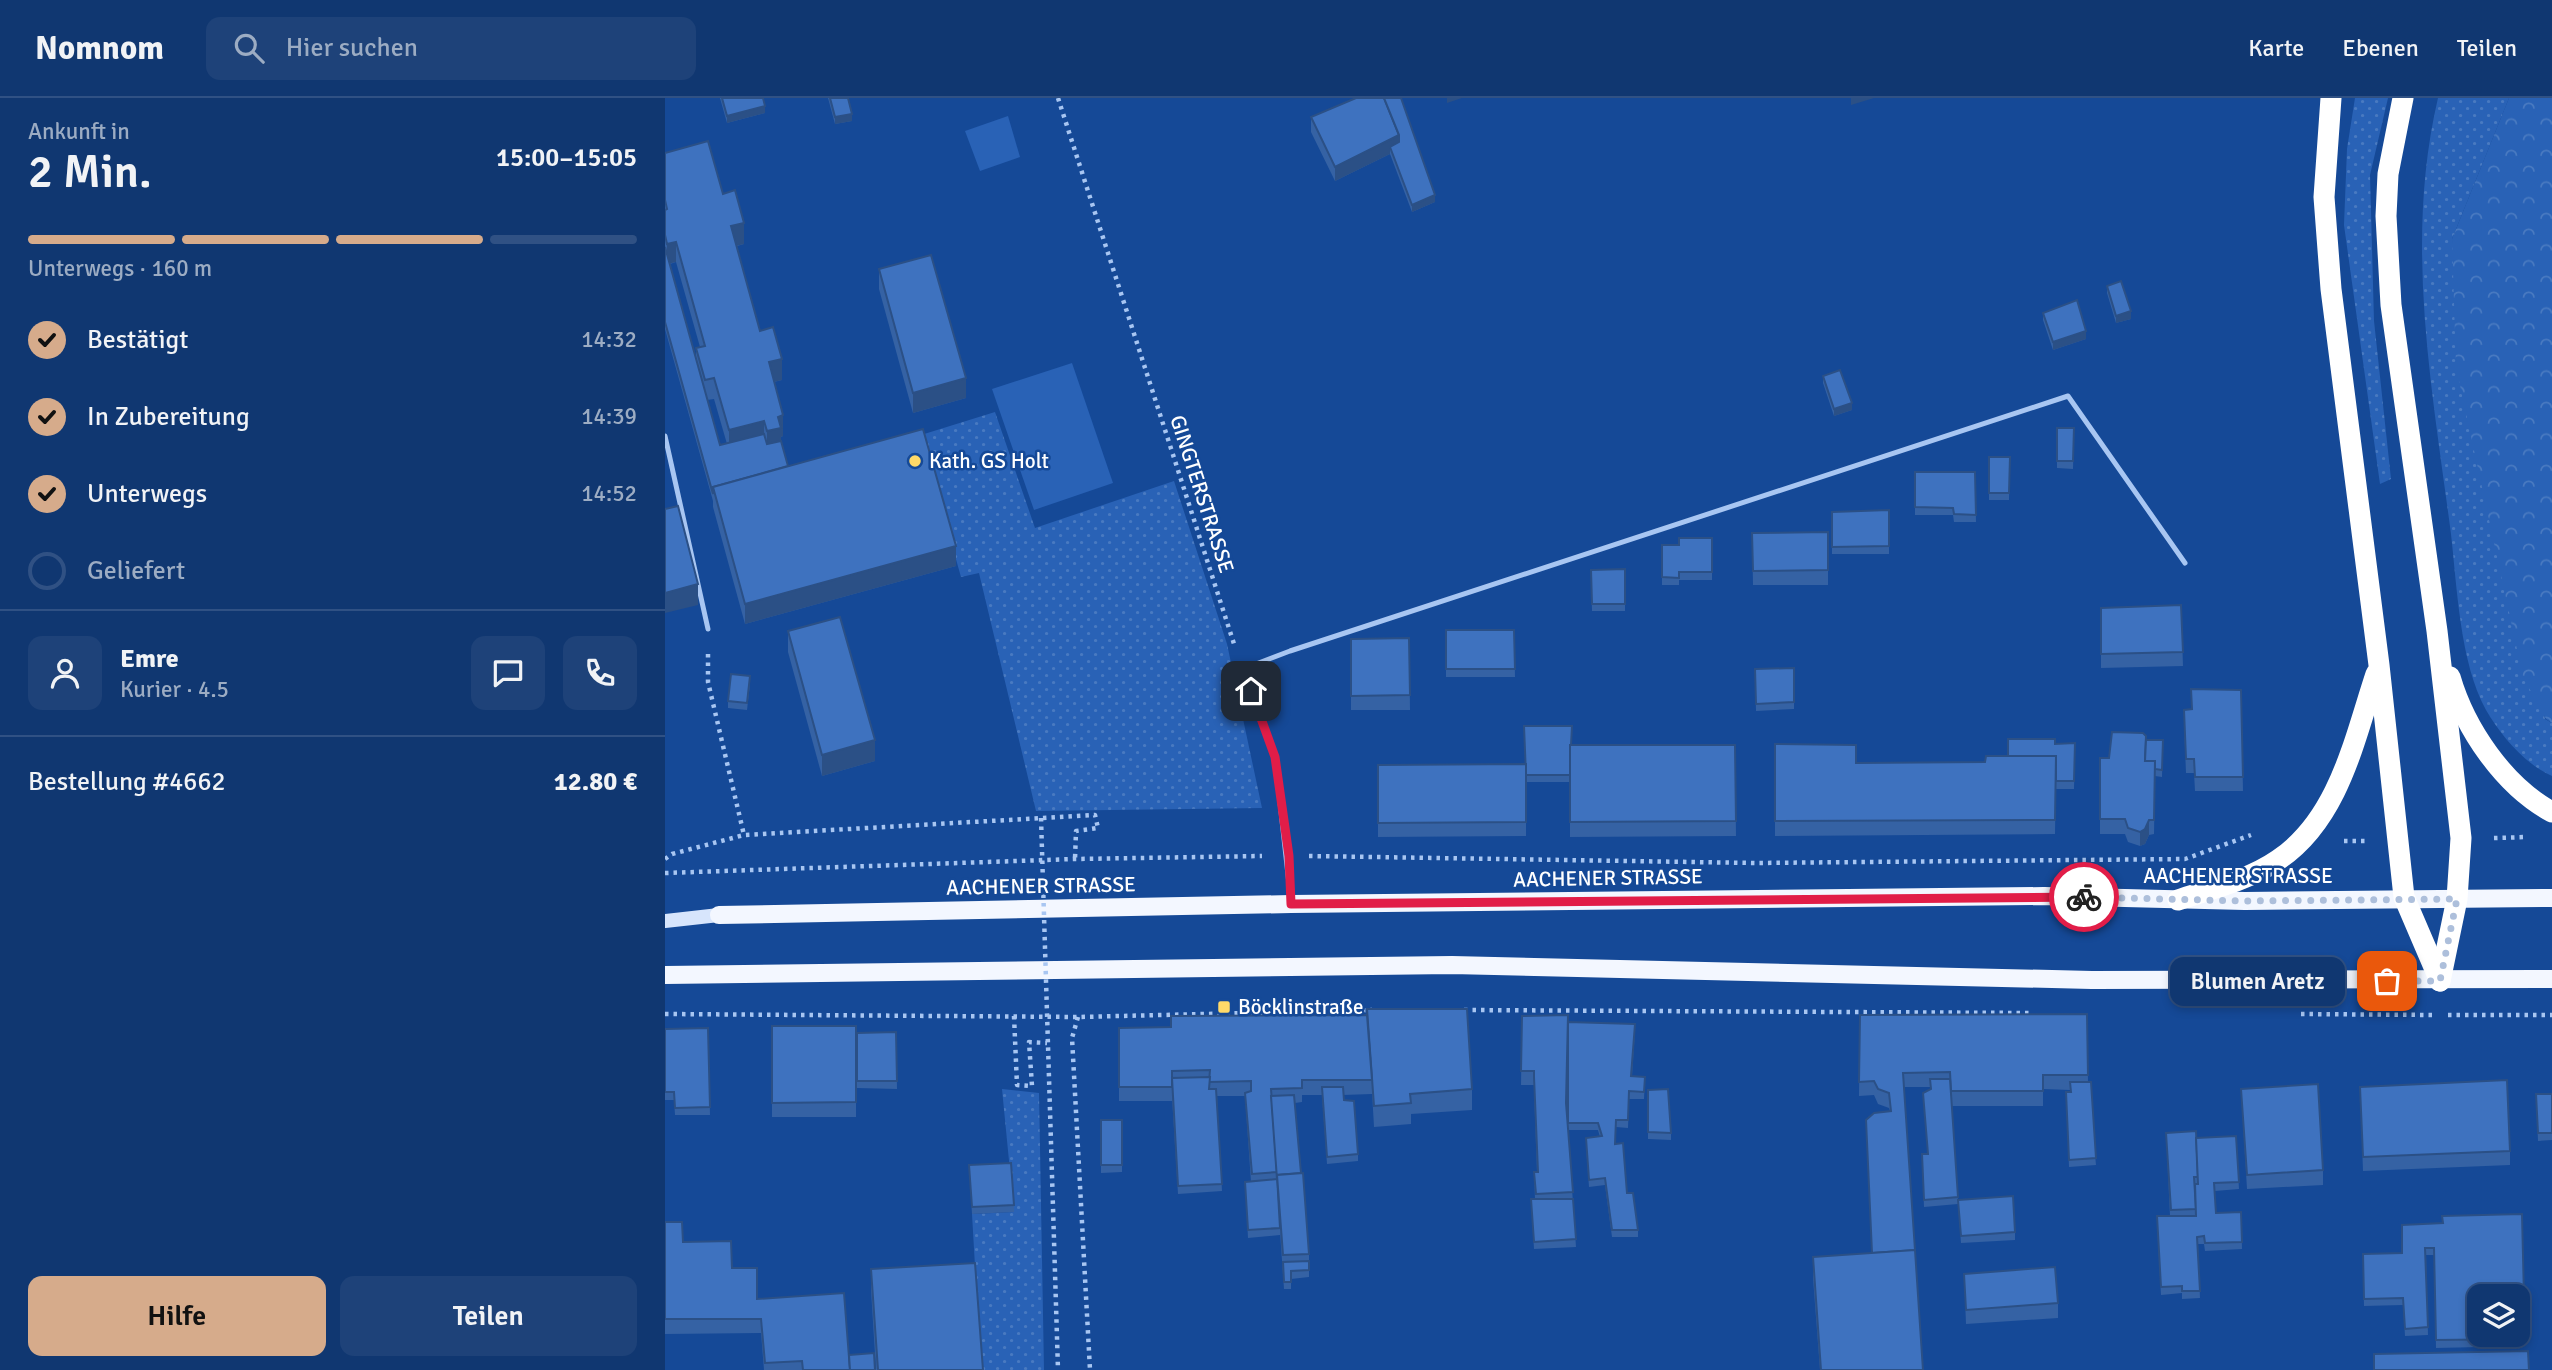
<!DOCTYPE html>
<html lang="de">
<meta charset="utf-8">
<style>
body{margin:0;font-family:Signika,sans-serif;background:#1e4279;color:#f1f3f6;height:100vh;display:flex;flex-direction:column;font-size:26px;white-space:nowrap}
*{box-sizing:border-box;margin:0}
p{font-size:23px;color:#9cacc3}
.icon{flex:none;width:38px;height:38px;fill:none;stroke:currentColor;stroke-width:2;stroke-linecap:round;stroke-linejoin:round}
.map{position:relative;flex:1;overflow:hidden}
.drawer{display:flex;flex-direction:column;background:#103771;width:665px}
.drawer>*{flex:none}
.controls{position:absolute;left:1802px;top:1186px;display:grid;gap:14px}
.controls a{display:grid;place-items:center;width:63px;height:63px;border-radius:14px;background:#103771;box-shadow:0 4px 10px #0003,0 0 0 2px #305184;font-size:35px}
.pin{position:absolute;display:grid;place-items:center;width:60px;height:60px;color:#fff;margin:-30px;border-radius:14px;box-shadow:0 4px 10px #0006}
.courier{position:absolute;display:grid;place-items:center;width:70px;height:70px;margin:-35px;border:5px solid #e11d48;border-radius:50%;background:#fff;color:#222;box-shadow:0 2px 9px #0007}
.bubble{position:absolute;height:49px;border-radius:14px;background:#103771;box-shadow:0 4px 10px #0003,0 0 0 2px #305184;font-size:23px;font-weight:600;line-height:49px;text-align:center}
.summary em{font-style:normal;font-weight:600}
.summary div{display:flex;flex-direction:column-reverse}
.summary{display:flex;align-items:center;justify-content:space-between;height:119px;padding:0 28px}
h1{font-size:46px;font-weight:600;line-height:52px}
.bar{display:grid;grid-template-columns:repeat(4,1fr);gap:10px 7px;align-content:center;height:84px;padding:0 28px}
.bar i{height:9px;border-radius:5px;background:#305184}
.bar .on{background:#d6ab8b}
.bar p{grid-column:span 4}
.line{display:flex;align-items:center;gap:18px;padding:0 28px;border-top:2px solid #305184}
.line div{flex:1}
.round{display:grid;place-items:center;flex:none;width:74px;height:74px;border-radius:14px;background:#1e4279}
ol{padding:0 28px;list-style:none}
li{display:flex;align-items:center;gap:21px;height:77px}
li p{margin-inline-start:auto}
li .icon{padding:7px;border-radius:50%;background:#d6ab8b;color:#111;stroke-width:4}
li:last-child{color:#9cacc3}
li i{width:38px;height:38px;border:4px solid #305184;border-radius:50%}
.primary-button{display:flex;gap:14px;margin-top:auto;padding:14px 28px}
.primary-button a{flex:1;height:80px;border-radius:14px;background:#d6ab8b;color:#111;font-size:28px;font-weight:600;line-height:80px;text-align:center}
.primary-button a+a{background:#1e4279;color:#f1f3f6}
header{display:flex;align-items:center;gap:42px;box-sizing:border-box;height:98px;padding:0 35px;background:#103771;border-bottom:2px solid #305184}
header strong{font-size:33px}
nav{display:flex;gap:38px;margin-inline-start:auto;font-size:24px}
.search{width:490px;height:63px;background:#1e4279;display:flex;align-items:center;gap:18px;box-sizing:border-box;padding:0 24px;border-radius:14px;color:#9cacc3;font-size:26px}
main{display:flex;flex:1;min-height:0}
.map>svg:first-child{display:block}
</style>
<header>
<strong>Nomnom</strong>
<div class="search"><svg class="icon" aria-label="search" viewBox="0 0 24 24"><circle cx="10" cy="10" r="6"/><path d="M15 15l6 6"/></svg>Hier suchen</div>
<nav><a>Karte</a><a>Ebenen</a><a>Teilen</a></nav>
</header>
<main>
<section class="drawer">
<div class="summary"><div><h1>2 Min.</h1><p>Ankunft in</p></div><em>15:00–15:05</em></div>
<div class="bar"><i class="on"></i><i class="on"></i><i class="on"></i><i></i><p>Unterwegs · 160 m</p></div>
<ol>
<li><svg class="icon" aria-label="check" viewBox="0 0 24 24"><path d="M5 12l5 5 9-10"/></svg>Bestätigt<p>14:32</p></li>
<li><svg class="icon" aria-label="check" viewBox="0 0 24 24"><path d="M5 12l5 5 9-10"/></svg>In Zubereitung<p>14:39</p></li>
<li><svg class="icon" aria-label="check" viewBox="0 0 24 24"><path d="M5 12l5 5 9-10"/></svg>Unterwegs<p>14:52</p></li>
<li><i></i>Geliefert</li>
</ol>
<div class="line" style="height:126px"><a class="round"><svg class="icon" aria-label="person" viewBox="0 0 24 24"><circle cx="12" cy="8" r="4"/><path d="M4 21q1-7 8-7t8 7"/></svg></a><div><b>Emre</b><p>Kurier · 4.5</p></div><a class="round"><svg class="icon" aria-label="chat" viewBox="0 0 24 24"><path d="M4 5h16v11H9l-5 4z"/></svg></a><a class="round"><svg class="icon" aria-label="phone" viewBox="0 0 24 24"><path d="M5 4h4l2 5-3 2q2 4 5 5l2-3 5 2v4C11 20 4 13 5 4z"/></svg></a></div>
<div class="line" style="height:91px"><div>Bestellung #4662</div><b>12.80 €</b></div>
<div class="primary-button"><a>Hilfe</a><a>Teilen</a></div>
</section>
<div class="map">
<svg width="1887" height="1272" viewBox="0 0 1887 1272">
<defs>
<pattern id="grass-dots" width="8" height="8" patternUnits="userSpaceOnUse" patternTransform="scale(1.75)"><rect width="8" height="8" fill="#2962b6"/><path d="M2 2h.1M6 6h.1" fill="none" stroke="#497ac1" stroke-width="1.8" stroke-linecap="round"/></pattern>
<pattern id="forest-crowns" width="20" height="18" patternUnits="userSpaceOnUse" patternTransform="scale(1.75)"><rect width="20" height="18" fill="#2962b6"/><path d="M2 6a3 3 0 1 1 6 0M12 15a3 3 0 1 1 6 0" fill="none" stroke="#497ac1"/></pattern>
</defs>
<rect width="100%" height="100%" fill="#154997"/>
<g fill="url(#grass-dots)">
<polygon points="1690,0 1723,0 1705,77 1709,223 1726,381 1715,386 1679,127 1682,51"/>
<path d="M1773,0h71l-57,141 93,480 7,4v53c-27,-12 -51,-40 -66,-66 -26,-47 -29,-123 -35,-176 -19,-146 -47,-291 -13,-436z"/>
<polygon points="330,314 370,430 509,383 562,546 597,710 371,713 314,475 296,479 256,337"/>
<polygon points="337,991 374,995 379,1272 316,1272 307,1116 349,1114"/>
</g>
<polygon fill="url(#forest-crowns)" points="1844,0 1887,0 1887,625 1881,621 1858,579 1791,269 1787,141"/>
<g fill="#2962b6">
<polygon points="343,18 355,59 315,73 300,33"/>
<polygon points="407,265 448,385 369,412 327,291"/>
</g>
<g fill="none" stroke-linecap="round" stroke-linejoin="round">
<g stroke="#a8c6f2" stroke-width="4.5" stroke-dasharray="3.5 5" stroke-linecap="butt">
<polyline points="393,0 570,549"/>
<polyline points="43,556 43,584 79,737"/>
<polyline points="1829,740 1862,739"/>
<polyline points="1679,743 1701,743"/>
<polyline points="644,758 1090,765 1520,761 1586,737"/>
<polyline points="0,761 7,756 79,737 430,717 433,730 411,733 410,761"/>
<polyline points="0,775 410,761 597,758"/>
<polyline points="799,912 1365,915"/>
<polyline points="0,916 413,919 707,912"/>
<polyline points="1636,916 1767,917"/>
<polyline points="1783,917 1887,917"/>
<polyline points="349,918 352,987 367,988 364,944 382,945"/>
<polyline points="413,919 407,940 425,1272"/>
</g>
<g stroke="#a8c6f2" stroke-width="5">
<polyline points="0,338 43,531"/>
<polyline points="626,804 610,659 578,571 625,553 1403,298 1520,465"/>
</g>
<polyline stroke="#d7e5fc" stroke-width="14" points="0,823 54,817"/>
<g stroke="#f3f7ff" stroke-width="18">
<polyline points="54,817 626,806 1379,798 1580,803 1887,800"/>
<polyline points="0,877 787,867 1427,882 1887,881"/>
</g>
<g stroke="#fff" stroke-width="21">
<polyline points="1666,0 1659,99 1666,191 1714,567 1739,799 1775,883"/>
<polyline points="1738,0 1723,76 1721,118 1726,207 1772,533 1796,740 1792,801 1775,883"/>
<path d="M1785,579c15,52 54,109 102,135"/>
<path d="M1513,802c33,-11 71,-20 100,-40 61,-41 76,-120 98,-186"/>
</g>
<polyline stroke="#a8c6f2" stroke-width="4.5" stroke-dasharray="3.5 5" stroke-linecap="butt" points="376,720 393,1272"/>
</g>
<g fill="#3562a4" fill-rule="evenodd">
<polygon points="55,0 98,0 100,15 62,25"/>
<polygon points="163,0 183,0 187,23 170,26"/>
<polygon points="691,0 770,104 747,114 725,56 670,83 646,34 646,19"/>
<path d="M0,55l58,41 21,50 -7,2 23,85 22,49 -8,2 9,54 -2,1v4l7,25 168,100 -211,58 -32,-117v-6l-48,-172zM11,164l24,85 -4,1v10l-26,-94zM49,301l13,45 -7,1 -13,-45z"/>
<polygon points="214,171 301,300 248,315 214,191"/>
<polygon points="1442,188 1466,221 1451,225 1442,195"/>
<polygon points="1378,215 1421,241 1388,252 1378,222"/>
<polygon points="1158,278 1187,312 1169,318 1158,285"/>
<polygon points="1392,330 1409,330 1408,371 1392,370"/>
<polygon points="1324,359 1345,359 1344,402 1324,402"/>
<polygon points="1250,374 1310,374 1311,424 1289,424 1288,417 1250,417"/>
<polygon points="1224,412 1224,456 1167,456 1167,414"/>
<polygon points="1163,434 1163,487 1088,487 1087,435"/>
<polygon points="1047,440 1047,482 1014,482 1014,487 997,487 997,447 1014,447"/>
<polygon points="960,471 960,513 927,513 926,472"/>
<polygon points="1516,507 1518,568 1436,570 1436,510"/>
<polygon points="781,532 849,532 850,579 781,579"/>
<polygon points="123,533 210,663 157,678 123,554"/>
<polygon points="744,540 745,612 686,612 686,541"/>
<polygon points="1129,570 1129,611 1091,613 1090,571"/>
<polygon points="85,586 82,612 63,610 63,603"/>
<polygon points="1526,591 1576,592 1578,693 1530,693 1529,675 1521,675 1519,626 1519,612 1527,611"/>
<polygon points="1481,642 1498,642 1497,679 1490,678 1489,736 1484,737 1480,746 1475,748 1463,744 1460,736 1435,736 1435,660 1444,660"/>
<polygon points="1410,645 1409,691 1391,691 1391,673 1390,736 1110,738 1110,646 1191,665 1320,664 1390,646"/>
<polygon points="907,647 1070,647 1071,738 905,739 905,684 861,684 861,676 861,738 713,739 713,667 860,666"/>
<polygon points="1422,916 1423,984 1431,1067 1404,1069 1401,994 1405,994 1405,992 1378,991 1378,1008 1286,1008 1293,1102 1350,1134 1350,1142 1296,1145 1293,1106 1259,1109 1257,1056 1263,1056 1258,995 1266,991 1266,989 1239,989 1258,1272 1155,1272 1148,1180 1148,1159 1207,1155 1201,1022 1225,1013 1224,1010 1213,1006 1209,997 1194,998 1195,917"/>
<path d="M857,918l113,15 -3,45 13,1 -1,22h-15l-1,29 -12,-1 -1,17 12,49 11,37v7h-26l-7,-52 -16,2 -3,-41 14,-9 -2,-7h-30l8,117 -42,2 -3,-50h4l-1,-27h3l-3,-81v-6h-13zM903,935l-1,84v-11z"/>
<rect x="107" y="928" width="84" height="91"/>
<polygon points="43,930 45,1017 10,1017 9,1002 0,1002 0,931"/>
<polygon points="454,930 807,991 807,1012 746,1016 746,1026 709,1029 707,994 707,996 678,997 693,1056 693,1063 662,1066 657,997 637,997 637,1004 630,1005 644,1156 644,1179 626,1181 626,1191 619,1191 615,1134 615,1137 583,1140 580,1084 586,1084 580,998 552,998 557,1093 513,1096 507,999 507,1003 454,1003"/>
<polygon points="231,934 232,991 192,990 192,935"/>
<polygon points="1695,989 1845,1053 1845,1067 1698,1073"/>
<polygon points="1576,991 1658,1072 1658,1087 1582,1091"/>
<polygon points="983,992 1006,1035 1006,1042 983,1041"/>
<polygon points="1871,996 1887,996 1887,1042 1873,1043"/>
<polygon points="436,1022 457,1022 457,1074 436,1075"/>
<polygon points="1501,1035 1531,1040 1571,1038 1574,1091 1550,1093 1551,1115 1576,1114 1577,1151 1540,1153 1539,1146 1533,1146 1535,1200 1517,1201 1517,1195 1496,1197 1492,1126 1505,1118"/>
<polygon points="304,1067 349,1107 349,1114 307,1116"/>
<polygon points="1857,1116 1860,1248 1771,1250 1769,1157 1761,1157 1763,1237 1740,1238 1738,1207 1699,1208 1698,1156 1737,1155 1777,1125"/>
<polygon points="0,1124 18,1144 67,1170 92,1201 210,1272 99,1272 96,1235 0,1236"/>
<polygon points="206,1171 318,1272 211,1272 206,1192"/>
<polygon points="1299,1176 1393,1205 1393,1220 1301,1226"/>
</g>
<g fill="#2b5086">
<polygon points="782,0 797,0 782,5"/>
<polygon points="1186,0 1209,0 1186,7"/>
<polygon points="100,8 100,15 62,25 62,18"/>
<polygon points="187,16 187,23 170,26 170,19"/>
<polygon points="734,37 734,52 725,49 725,56 670,83 670,69"/>
<polygon points="770,97 770,104 747,114 747,107"/>
<polygon points="79,125 79,146 66,149 66,128"/>
<polygon points="11,144 11,164 2,166 2,146"/>
<polygon points="1466,213 1466,221 1451,225 1451,218"/>
<polygon points="1421,233 1421,241 1388,252 1388,244"/>
<polygon points="117,261 117,282 104,285 104,264"/>
<polygon points="301,280 301,300 248,315 248,295"/>
<polygon points="1187,305 1187,312 1169,318 1169,311"/>
<polygon points="118,317 118,338 116,339 116,350 102,354 102,333 113,319"/>
<polygon points="99,323 99,344 64,353 64,332"/>
<polygon points="291,448 291,468 80,526 80,506"/>
<polygon points="33,486 33,507 0,515 0,495"/>
<polygon points="210,642 210,663 157,678 157,657"/>
<polygon points="1484,722 1484,737 1480,746 1475,748 1475,734"/>
</g>
<g fill="#3e72bf" stroke="#2b5086" stroke-width="2" fill-rule="evenodd">
<polygon points="57,0 98,0 100,8 62,18"/>
<polygon points="165,0 183,0 187,16 170,19"/>
<polygon points="691,0 719,0 734,37 670,69 646,19"/>
<polygon points="719,0 736,0 770,97 747,107 725,49 734,44 734,37"/>
<polygon points="43,43 58,96 70,92 79,125 66,128 95,233 108,229 117,261 104,264 118,317 113,319 116,330 102,333 99,323 64,332 49,280 40,282 31,250 40,248 11,144 2,146 0,137 0,112 2,111 0,102 0,55"/>
<polygon points="0,149 55,347 99,336 102,346 116,343 123,368 48,389 48,396 0,224"/>
<polygon points="266,157 301,280 248,295 214,171"/>
<polygon points="1456,183 1466,213 1451,218 1442,188"/>
<polygon points="1412,202 1421,233 1388,244 1378,215"/>
<polygon points="1175,272 1187,305 1169,311 1158,278"/>
<polygon points="1392,330 1409,330 1408,363 1392,363"/>
<polygon points="258,331 291,448 80,506 48,389"/>
<polygon points="1324,359 1345,359 1344,395 1324,395"/>
<polygon points="1250,374 1310,374 1311,417 1289,416 1288,410 1250,409"/>
<polygon points="13,408 33,486 0,495 0,411"/>
<polygon points="1224,412 1224,448 1167,449 1167,414"/>
<polygon points="1163,434 1163,472 1088,473 1087,435"/>
<polygon points="1014,440 1047,440 1047,474 1014,474 1014,480 997,479 997,447 1014,447"/>
<polygon points="960,471 960,506 927,506 926,472"/>
<polygon points="1516,507 1518,554 1436,556 1436,510"/>
<polygon points="175,519 210,642 157,657 123,533"/>
<polygon points="781,532 849,532 850,571 781,571"/>
<polygon points="744,540 745,597 686,598 686,541"/>
<polygon points="1129,570 1129,604 1091,606 1090,571"/>
<polygon points="66,576 85,578 82,605 63,603"/>
<polygon points="1526,591 1576,592 1578,679 1530,679 1529,661 1521,661 1519,612 1527,611"/>
<polygon points="859,628 907,628 906,647 905,647 905,677 861,677"/>
<polygon points="1447,634 1478,635 1481,638 1480,663 1490,663 1489,722 1484,722 1480,731 1475,734 1463,730 1460,721 1435,721 1435,660 1444,660"/>
<polygon points="1343,641 1390,641 1390,646 1410,645 1409,683 1391,683 1391,658 1343,658"/>
<polygon points="1481,642 1498,642 1497,672 1490,671 1490,663 1480,663"/>
<polygon points="1110,646 1191,647 1191,665 1320,664 1321,658 1391,658 1390,722 1110,723"/>
<polygon points="905,647 1070,647 1071,723 905,724"/>
<polygon points="861,666 861,724 713,725 713,667"/>
<polygon points="702,911 802,911 807,991 745,996 746,1005 709,1008"/>
<polygon points="1422,916 1423,977 1378,977 1378,993 1286,993 1285,974 1238,975 1250,1152 1207,1155 1201,1022 1209,1015 1226,1013 1224,995 1213,991 1209,983 1194,984 1195,917"/>
<polygon points="702,917 707,982 637,982 637,990 606,991 612,1074 587,1076 580,995 586,993 586,983 544,984 545,972 507,973 507,989 454,989 454,930 506,929 506,918"/>
<polygon points="903,917 901,1005 908,1094 871,1096 869,1074 873,1074 869,979 869,973 856,973 857,918"/>
<polygon points="903,924 970,926 966,978 980,979 979,994 964,993 963,1022 951,1022 950,1046 958,1045 962,1095 968,1095 973,1132 947,1132 940,1080 924,1082 921,1040 937,1038 933,1025 903,1025"/>
<polygon points="107,928 191,928 191,1004 107,1005"/>
<polygon points="43,930 45,1009 10,1010 9,994 0,994 0,931"/>
<polygon points="231,934 232,983 192,983 192,935"/>
<polygon points="545,979 544,991 551,991 557,1086 513,1088 507,980"/>
<polygon points="1265,981 1285,981 1293,1099 1259,1102 1257,1056 1263,1056 1258,995 1266,991"/>
<polygon points="1842,982 1845,1053 1698,1059 1695,989"/>
<polygon points="1405,984 1426,984 1431,1060 1404,1062 1401,994 1406,994"/>
<polygon points="1653,986 1658,1072 1582,1077 1576,991"/>
<polygon points="657,989 678,989 679,1002 689,1003 693,1056 662,1059"/>
<polygon points="1003,991 1006,1035 983,1034 983,992"/>
<polygon points="1871,996 1887,996 1887,1035 1873,1035"/>
<polygon points="629,997 636,1075 612,1077 615,1130 583,1132 580,1084 612,1081 606,998"/>
<rect x="436" y="1022" width="21" height="45"/>
<polygon points="1531,1033 1533,1079 1529,1079 1531,1111 1506,1112 1501,1035"/>
<polygon points="1571,1038 1574,1084 1549,1085 1551,1115 1576,1114 1577,1144 1540,1145 1539,1138 1532,1139 1535,1193 1517,1193 1517,1188 1496,1189 1492,1118 1531,1118 1530,1086 1533,1086 1531,1040"/>
<polygon points="346,1065 349,1107 307,1109 304,1067"/>
<polygon points="638,1075 644,1156 618,1157 612,1077"/>
<polygon points="1348,1098 1350,1134 1296,1138 1293,1102"/>
<polygon points="866,1101 908,1101 911,1141 869,1144"/>
<path d="M1857,1116l3,125 -89,1 -2,-92h-9l3,79 -23,2 -2,-31 -39,1 -1,-45 39,-1v-28l41,-2 -1,-7zM1815,1199h38v38h-38z"/>
<polygon points="0,1124 17,1124 18,1144 66,1143 67,1170 92,1170 92,1201 179,1195 185,1272 138,1272 137,1263 100,1265 96,1221 0,1221"/>
<polygon points="1250,1152 1258,1272 1156,1272 1148,1159"/>
<polygon points="644,1163 644,1172 626,1173 626,1184 619,1184 618,1164"/>
<polygon points="310,1165 318,1272 213,1272 206,1171"/>
<polygon points="1390,1169 1393,1205 1301,1212 1299,1176"/>
<polygon points="1863,1253 1864,1272 1709,1272 1709,1256"/>
<polygon points="209,1255 210,1272 185,1272 184,1257"/>
</g>
<g fill="none" stroke-linecap="round" stroke-linejoin="round">
<polyline stroke="#adbfdb" stroke-width="7" stroke-dasharray="0 12.6" points="1419,799 1580,803 1792,801 1775,883 1722,883"/>
<polyline stroke="#e11d48" stroke-width="9" points="586,593 610,659 624,758 626,806 1419,799"/>
</g>
<g fill="#ffda69" stroke="#154997" stroke-width="2.5">
<circle cx="250" cy="363" r="7"/>
<rect x="552" y="902" width="14" height="14" rx="3.5"/>
</g>
<g text-anchor="middle" dominant-baseline="central" stroke-width="5" stroke-linejoin="round" paint-order="stroke">
<g font-size="21" fill="#fff" stroke="#154997" text-anchor="start">
<text x="264" y="363">Kath. GS Holt</text>
<text x="573" y="909">Böcklinstraße</text>
</g>
<g font-size="21" fill="#fff" stroke="#154997">
<text transform="translate(537 396) rotate(72)">GINGTERSTRASSE</text>
<text x="1573" y="778">AACHENER STRASSE</text>
<text transform="translate(943 780) rotate(-1)">AACHENER STRASSE</text>
<text transform="translate(376 788) rotate(-1)">AACHENER STRASSE</text>
</g>
</g>
</svg>
<div class="controls">
<a><svg class="icon" aria-label="layers" viewBox="0 0 24 24"><path d="M12 4l9 5-9 5-9-5zM3 14l9 5 9-5"/></svg></a>
</div>
<div class="pin" style="left:1722px;top:883px;background:#ea580c"><svg class="icon" aria-label="bag" viewBox="0 0 24 24"><path d="M5 8h14l-1 12H6zM9 8a3 3 0 0 1 6 0"/></svg></div>
<div class="pin" style="left:586px;top:593px;background:#1f2937"><svg class="icon" aria-label="home" viewBox="0 0 24 24"><path d="M3 11l9-7 9 7M6 9v11h12V9"/></svg></div>
<div class="courier" style="left:1419px;top:799px"><svg class="icon" aria-label="bike" viewBox="0 0 24 24"><circle cx="6" cy="16" r="4"/><circle cx="18" cy="16" r="4"/><path d="M6 16l4-8h5l3 8M10 8l3 8H6M13 5h3"/></svg></div>
<div class="bubble" style="left:1505px;top:859px;width:175px">Blumen Aretz</div>
</div>
</main>
